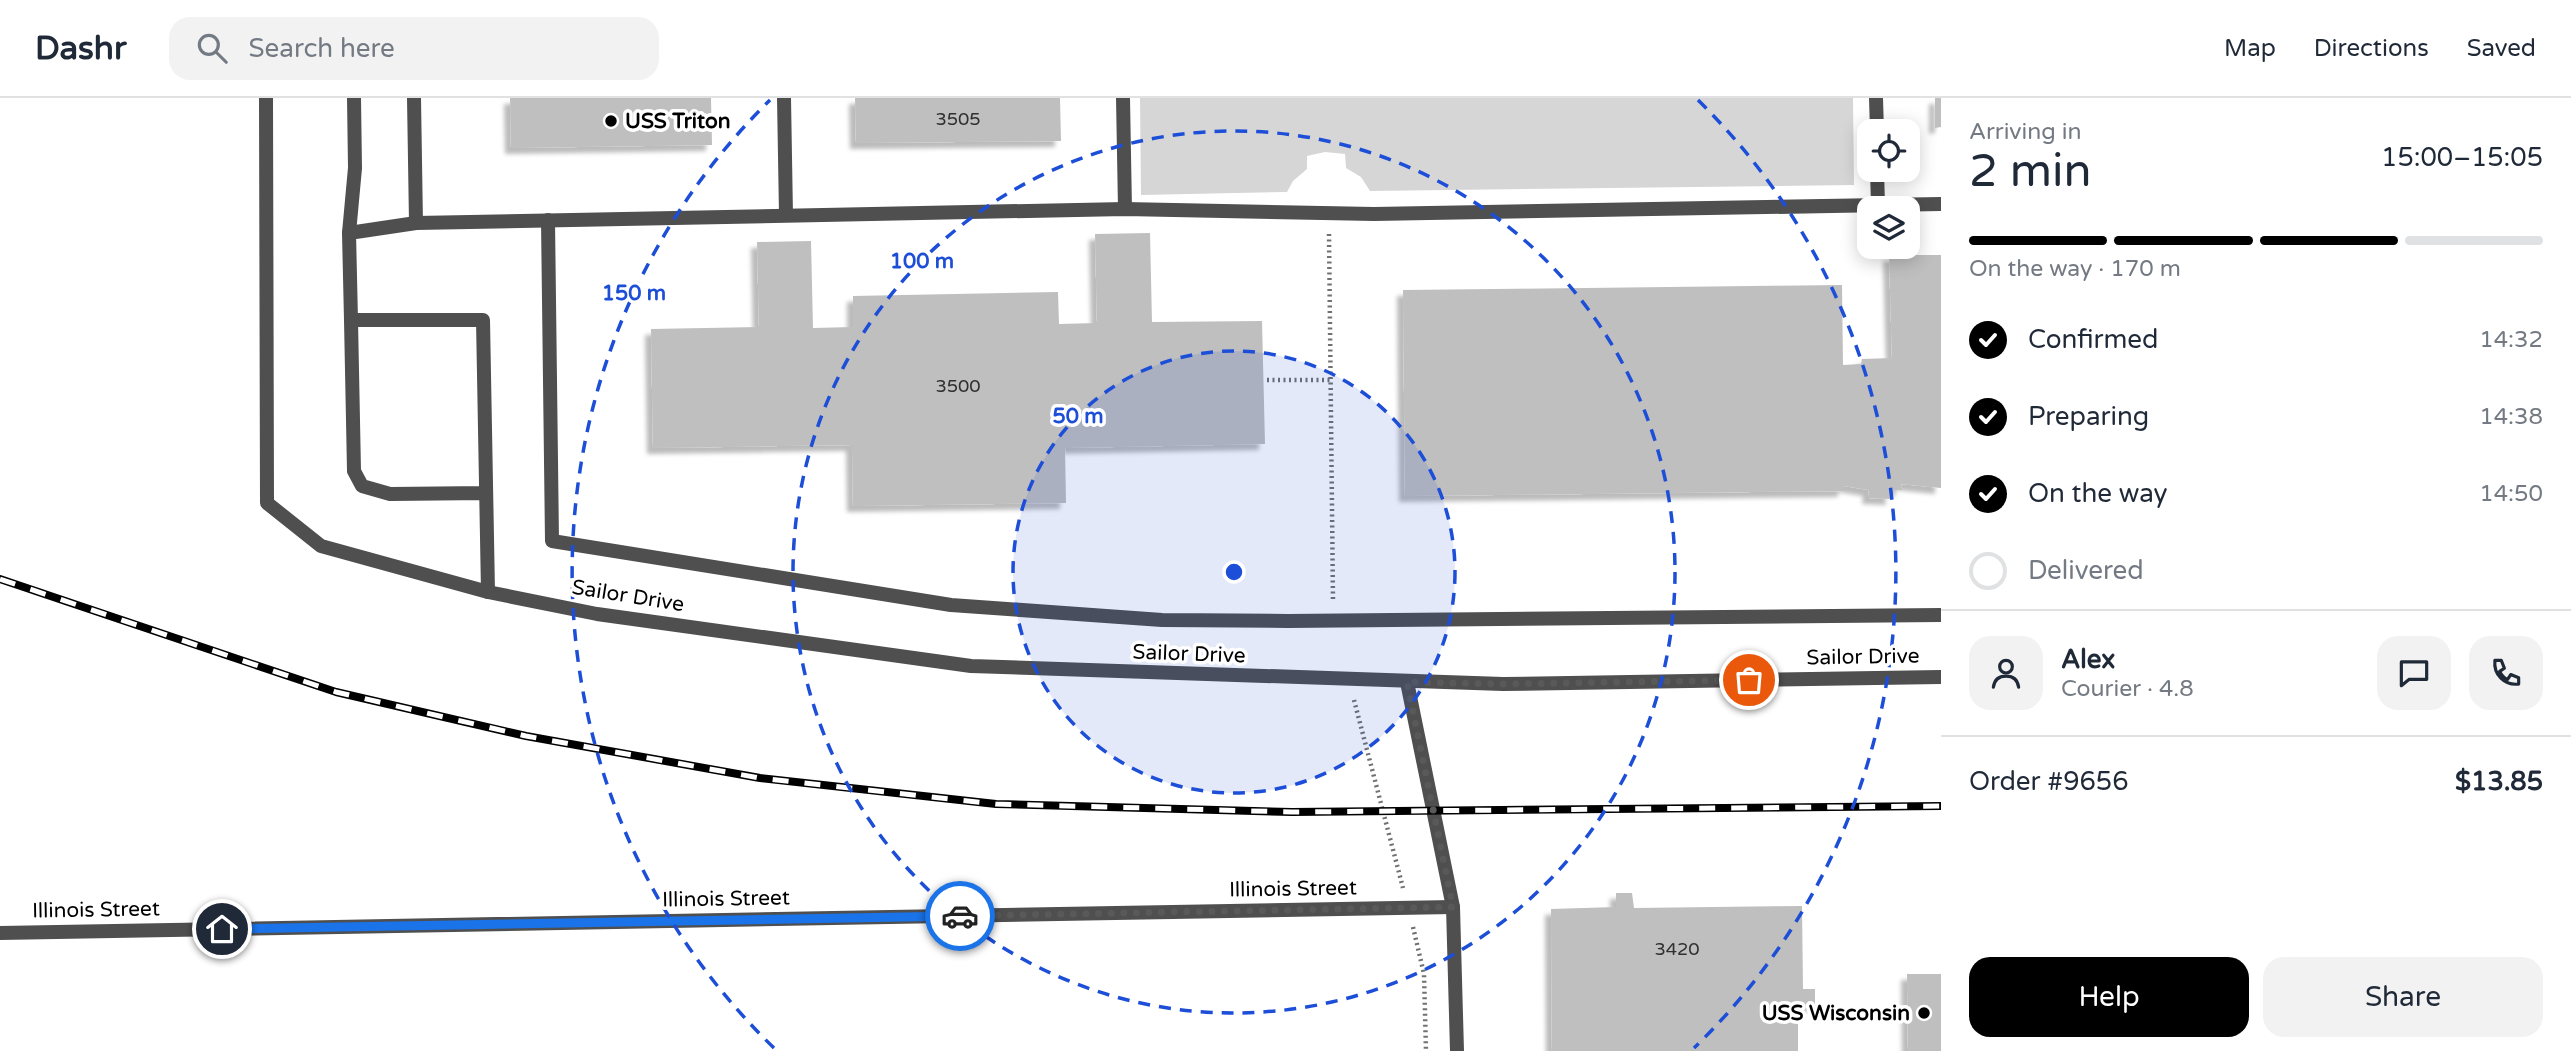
<!DOCTYPE html>
<meta charset="utf-8">
<style>
body{margin:0;font-family:"Varela Round",sans-serif;background:#f2f2f3;color:#1f2937;height:100vh;display:flex;flex-direction:column;font-size:26px;white-space:nowrap}
*{box-sizing:border-box;margin:0}
p{font-size:23px;color:#747a83}
.icon{flex:none;width:38px;height:38px;fill:none;stroke:currentColor;stroke-width:2;stroke-linecap:round;stroke-linejoin:round}
.map{position:relative;flex:1;overflow:hidden}
.drawer{display:flex;flex-direction:column;background:#fff;width:630px}
.drawer>*{flex:none}
.buttons{position:absolute;left:1857px;top:21px;display:grid;gap:14px}
.buttons a{display:grid;place-items:center;width:63px;height:63px;border-radius:14px;background:#fff;box-shadow:0 4px 18px #0003;font-size:35px}
.pin{position:absolute;display:grid;place-items:center;width:60px;height:60px;color:#fff;margin:-30px;border:4px solid #fff;border-radius:50%;box-shadow:0 2px 7px #0007}
.courier{position:absolute;display:grid;place-items:center;width:70px;height:70px;margin:-35px;border:5px solid #1a73e8;border-radius:50%;background:#fff;color:#222;box-shadow:0 2px 9px #0007}
.head em{font-style:normal;font-weight:600}
.head div{display:flex;flex-direction:column-reverse}
.head{display:flex;align-items:center;justify-content:space-between;height:119px;padding:0 28px}
h1{font-size:46px;font-weight:600;line-height:52px}
.bar{display:grid;grid-template-columns:repeat(4,1fr);gap:10px 7px;align-content:center;height:84px;padding:0 28px}
.bar i{height:9px;border-radius:5px;background:#e0e1e3}
.bar .selected{background:#000}
.bar p{grid-column:span 4}
.line{display:flex;align-items:center;gap:18px;padding:0 28px;border-top:2px solid #e0e1e3}
.line div{flex:1}
.round{display:grid;place-items:center;flex:none;width:74px;height:74px;border-radius:21px;background:#f2f2f3}
ol{padding:0 28px;list-style:none}
li{display:flex;align-items:center;gap:21px;height:77px}
li p{margin-inline-start:auto}
li .icon{padding:7px;border-radius:50%;background:#000;color:#fff;stroke-width:4}
li:last-child{color:#747a83}
li i{width:38px;height:38px;border:4px solid #e0e1e3;border-radius:50%}
.button{display:flex;gap:14px;margin-top:auto;padding:14px 28px}
.button a{flex:1;height:80px;border-radius:21px;background:#000;color:#fff;font-size:28px;font-weight:600;line-height:80px;text-align:center}
.button a+a{background:#f2f2f3;color:#1f2937}
header{display:flex;align-items:center;gap:42px;box-sizing:border-box;height:98px;padding:0 35px;background:#fff;border-bottom:2px solid #e0e1e3}
header strong{font-size:33px}
nav{display:flex;gap:38px;margin-inline-start:auto;font-size:24px}
.search{width:490px;height:63px;background:#f2f2f3;display:flex;align-items:center;gap:18px;box-sizing:border-box;padding:0 24px;border-radius:21px;color:#747a83;font-size:26px}
main{display:flex;flex:1;min-height:0}
.map>svg:first-child{display:block}
</style>
<header>
<strong>Dashr</strong>
<div class="search"><svg class="icon" aria-label="search" viewBox="0 0 24 24"><circle cx="10" cy="10" r="6"/><path d="M15 15l6 6"/></svg>Search here</div>
<nav><a>Map</a><a>Directions</a><a>Saved</a></nav>
</header>
<main>
<div class="map">
<svg width="1941" height="953" viewBox="0 0 1941 953">
<defs>
<filter id="shadow"><feDropShadow dx="-6" dy="6" stdDeviation="2" flood-color="#0004"/></filter>
</defs>
<rect width="100%" height="100%" fill="#fff"/>
<polygon fill="#d6d6d6" points="1140,0 1853,0 1854,87 1370,93 1361,79 1346,70 1345,56 1325,54 1307,58 1307,71 1293,83 1287,94 1141,97"/>
<g fill="#bfbfbf" filter="url(#shadow)">
<polygon points="510,0 711,0 712,47 511,50"/>
<polygon points="855,0 1060,0 1061,43 856,45"/>
<polygon points="1935,0 1941,0 1941,29 1935,30"/>
<polygon points="1150,135 1152,224 1262,223 1265,346 1065,350 1066,405 853,408 852,347 653,350 651,231 759,229 757,144 811,143 813,230 853,229 853,198 1058,194 1059,226 1097,225 1095,136"/>
<polygon points="1889,157 1941,157 1941,390 1901,386 1902,392 1891,392 1892,401 1868,400 1869,392 1844,388 1844,393 1405,398 1403,192 1842,187 1843,267 1861,266 1862,261 1892,260"/>
<polygon points="1616,795 1632,795 1634,810 1802,808 1803,891 1815,891 1815,908 1792,908 1791,915 1798,915 1798,953 1552,953 1551,811 1616,809"/>
<polygon points="1907,876 1941,876 1941,953 1908,953"/>
</g>
<g fill="none" stroke-linecap="round" stroke-linejoin="round">
<g stroke="#717171" stroke-width="4.5" stroke-dasharray="2 3.5" stroke-linecap="butt">
<polyline points="1329,136 1333,502"/>
<polyline points="1267,282 1331,282"/>
<polyline points="1354,602 1403,790"/>
<polyline points="1413,829 1424,876 1426,953"/>
</g>
<g stroke="#4f4f4f" stroke-width="14">
<polyline points="349,135 355,70 354,0"/>
<polyline points="486,395 390,396 362,388 354,373 351,222 483,222 488,494"/>
</g>
<g stroke="#4f4f4f" stroke-width="14">
<polyline points="414,0 416,125"/>
<polyline points="784,0 786,117"/>
<polyline points="1123,0 1125,111"/>
<polyline points="1876,0 1877,33"/>
<polyline points="1877,72 1878,107"/>
<polyline points="548,122 552,443 951,507 1162,522 1288,523 1941,517"/>
<polyline points="351,222 349,135 416,125 1125,111 1374,116 1941,106"/>
</g>
<g stroke="#4f4f4f" stroke-width="14">
<polyline points="266,0 267,405 321,448 488,494 597,516 971,568 1503,586 1941,579"/>
<polyline points="1407,584 1453,809 1457,953"/>
<polyline points="0,835 1453,809"/>
</g>
<defs>
<polyline id="rail" points="0,481 336,594 526,638 760,680 996,706 1292,714 1941,708"/>
</defs>
<use href="#rail" stroke="#000" stroke-width="8"/>
<use href="#rail" stroke="#fff" stroke-width="5" stroke-dasharray="16" stroke-linecap="butt"/>
</g>
<g fill="none" stroke-linecap="round" stroke-linejoin="round">
<polyline stroke="#595959" stroke-width="7" stroke-dasharray="0 12.6" points="960,818 1453,809 1407,584 1503,586 1749,582"/>
<polyline stroke="#1a73e8" stroke-width="9" points="222,831 960,818"/>
</g>
<circle cx="1234" cy="474" r="221" fill="#1d4ed8" fill-opacity=".12"/>
<g fill="none" stroke="#1d4ed8" stroke-width="3.5" stroke-dasharray="12 9">
<circle cx="1234" cy="474" r="221"/>
<circle cx="1234" cy="474" r="441"/>
<path d="M774 950A662 662 0 0 1 770 2M1698 2A662 662 0 0 1 1694 950"/>
</g>
<g fill="#000" stroke="#fff" stroke-width="2.5">
<circle cx="611" cy="23" r="7"/>
<circle cx="1924" cy="915" r="7"/>
</g>
<g text-anchor="middle" dominant-baseline="central" stroke-width="7" stroke-linejoin="round" paint-order="stroke">
<g font-size="18" fill="#303030">
<text x="958" y="21">3505</text>
<text x="958" y="288">3500</text>
<text x="1677" y="851">3420</text>
</g>
<g font-size="21" font-weight="bold" fill="#000" stroke="#fff" text-anchor="start">
<text x="625" y="23">USS Triton</text>
<text x="1910" y="915" text-anchor="end">USS Wisconsin</text>
</g>
<g font-size="21" fill="#000" stroke="#fff">
<text transform="translate(628 498) rotate(9)">Sailor Drive</text>
<text transform="translate(1189 556) rotate(2)">Sailor Drive</text>
<text transform="translate(1863 559) rotate(-1)">Sailor Drive</text>
<text transform="translate(1293 791) rotate(-1)">Illinois Street</text>
<text transform="translate(726 801) rotate(-1)">Illinois Street</text>
<text transform="translate(96 812) rotate(-1)">Illinois Street</text>
</g>
</g>
<circle cx="1234" cy="474" r="10" fill="#1d4ed8" stroke="#fff" stroke-width="3.5"/>
<g font-size="21" text-anchor="middle" font-weight="bold" fill="#1d4ed8" stroke="#fff" stroke-width="7" stroke-linejoin="round" paint-order="stroke">
<text x="922" y="170">100 m</text>
<text x="634" y="202">150 m</text>
<text x="1078" y="325">50 m</text>
</g>
</svg>
<div class="buttons">
<a><svg class="icon" aria-label="locate" viewBox="0 0 24 24"><circle cx="12" cy="12" r="6"/><path d="M12 2v4M12 18v4M2 12h4M18 12h4"/></svg></a>
<a><svg class="icon" aria-label="layers" viewBox="0 0 24 24"><path d="M12 4l9 5-9 5-9-5zM3 14l9 5 9-5"/></svg></a>
</div>
<div class="pin" style="left:1749px;top:582px;background:#ea580c"><svg class="icon" aria-label="bag" viewBox="0 0 24 24"><path d="M5 8h14l-1 12H6zM9 8a3 3 0 0 1 6 0"/></svg></div>
<div class="pin" style="left:222px;top:831px;background:#1f2937"><svg class="icon" aria-label="home" viewBox="0 0 24 24"><path d="M3 11l9-7 9 7M6 9v11h12V9"/></svg></div>
<div class="courier" style="left:960px;top:818px"><svg class="icon" aria-label="car" viewBox="0 0 24 24"><path d="M5 17H2v-5l4-1 3-4h7l3 4 3 1v5h-3M9 17h6M6 11h13"/><circle cx="7" cy="17" r="2"/><circle cx="17" cy="17" r="2"/></svg></div>
</div>
<section class="drawer">
<div class="head"><div><h1>2 min</h1><p>Arriving in</p></div><em>15:00–15:05</em></div>
<div class="bar"><i class="selected"></i><i class="selected"></i><i class="selected"></i><i></i><p>On the way · 170 m</p></div>
<ol>
<li><svg class="icon" aria-label="check" viewBox="0 0 24 24"><path d="M5 12l5 5 9-10"/></svg>Confirmed<p>14:32</p></li>
<li><svg class="icon" aria-label="check" viewBox="0 0 24 24"><path d="M5 12l5 5 9-10"/></svg>Preparing<p>14:38</p></li>
<li><svg class="icon" aria-label="check" viewBox="0 0 24 24"><path d="M5 12l5 5 9-10"/></svg>On the way<p>14:50</p></li>
<li><i></i>Delivered</li>
</ol>
<div class="line" style="height:126px"><a class="round"><svg class="icon" aria-label="person" viewBox="0 0 24 24"><circle cx="12" cy="8" r="4"/><path d="M4 21q1-7 8-7t8 7"/></svg></a><div><b>Alex</b><p>Courier · 4.8</p></div><a class="round"><svg class="icon" aria-label="chat" viewBox="0 0 24 24"><path d="M4 5h16v11H9l-5 4z"/></svg></a><a class="round"><svg class="icon" aria-label="phone" viewBox="0 0 24 24"><path d="M5 4h4l2 5-3 2q2 4 5 5l2-3 5 2v4C11 20 4 13 5 4z"/></svg></a></div>
<div class="line" style="height:91px"><div>Order #9656</div><b>$13.85</b></div>
<div class="button"><a>Help</a><a>Share</a></div>
</section>
</main>
